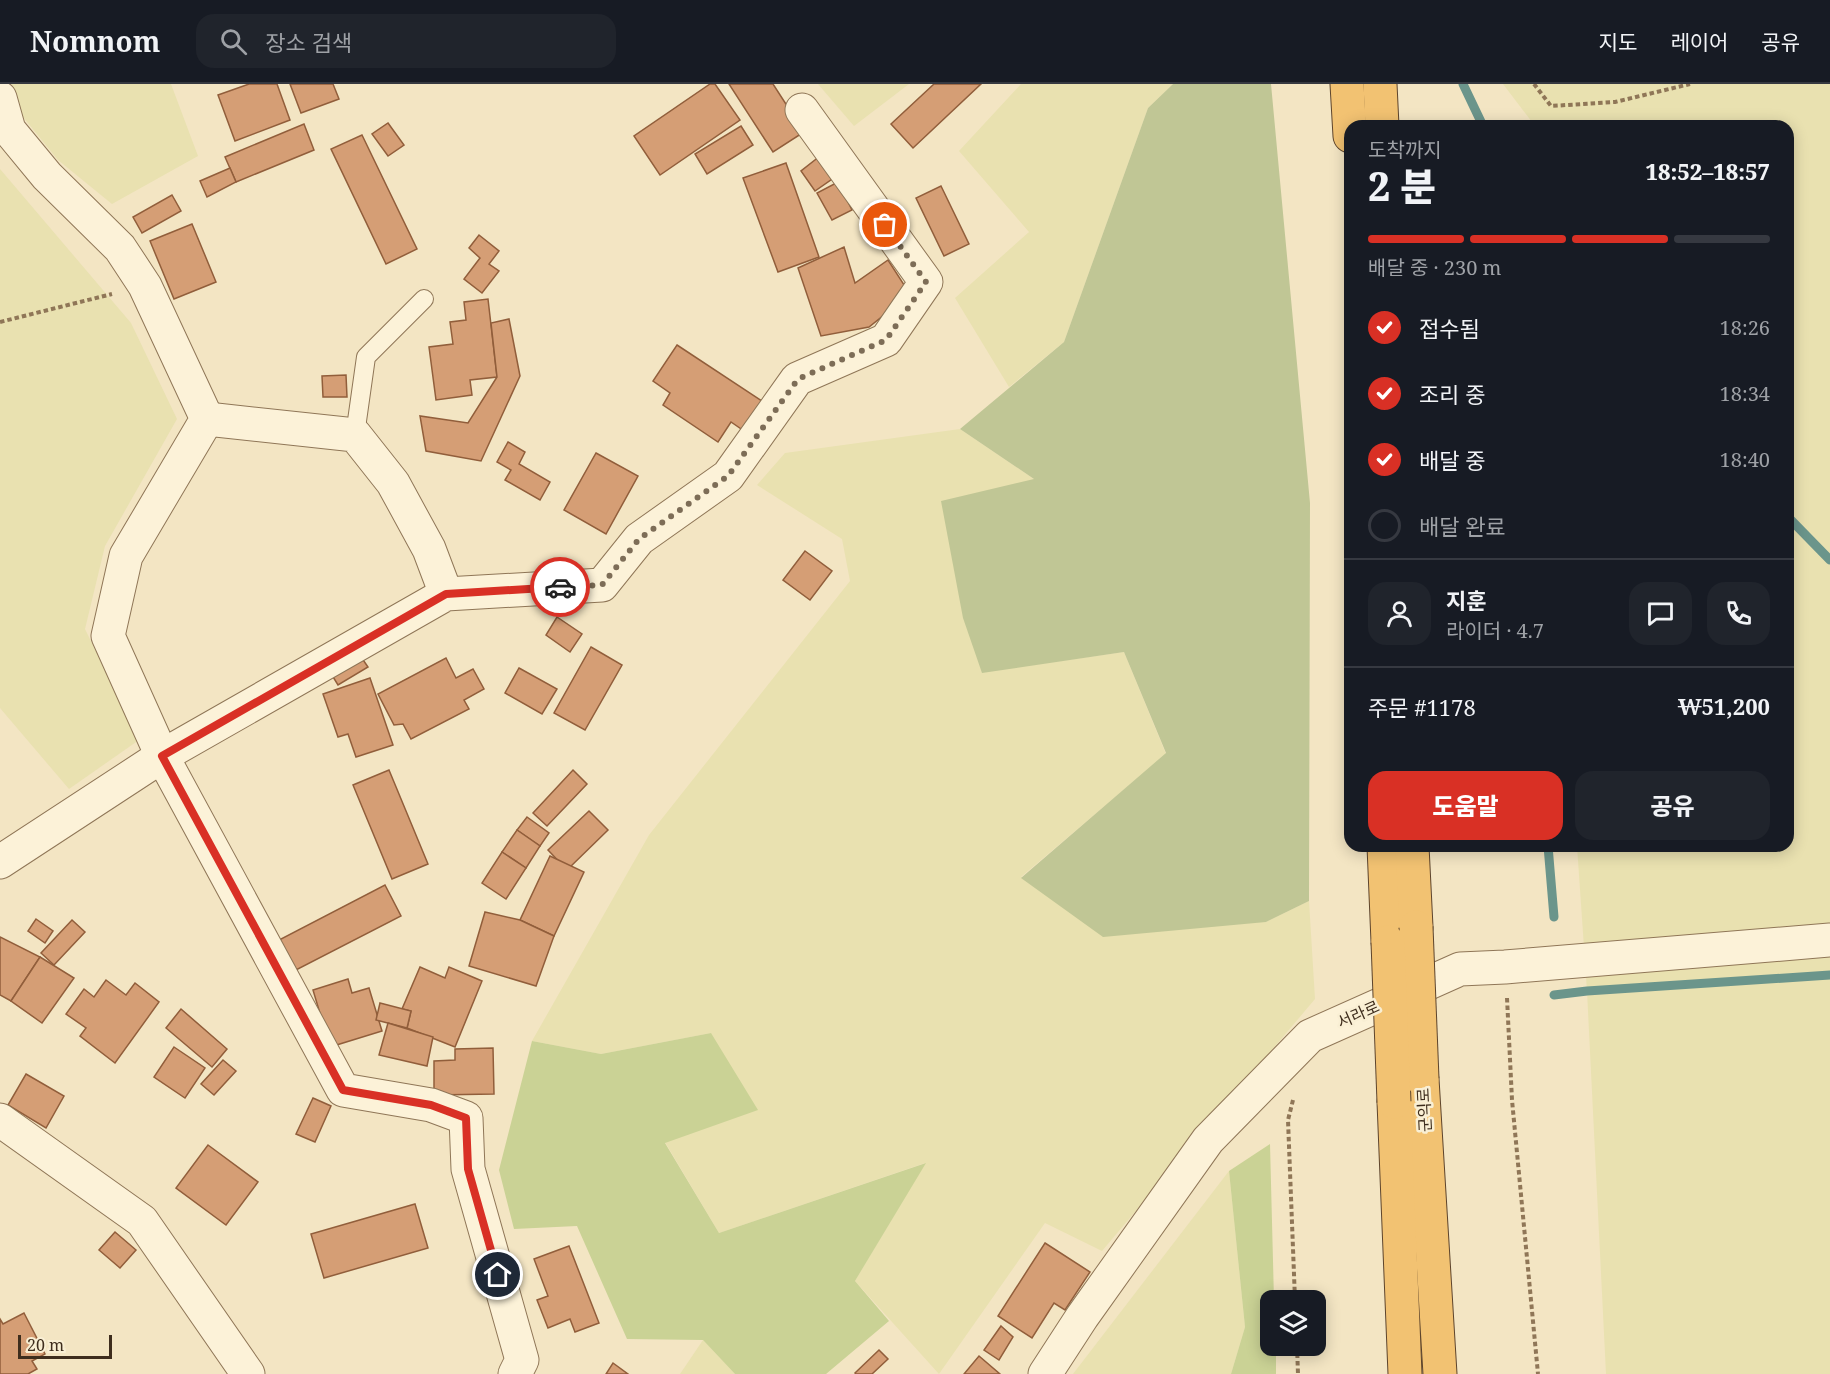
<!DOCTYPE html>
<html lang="ko">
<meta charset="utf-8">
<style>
body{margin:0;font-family:"Noto Serif","Noto Sans KR",serif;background:#20242c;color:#f1f3f6;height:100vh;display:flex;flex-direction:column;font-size:22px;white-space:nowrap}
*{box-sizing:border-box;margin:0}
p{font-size:20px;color:#9ea1a6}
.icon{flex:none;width:33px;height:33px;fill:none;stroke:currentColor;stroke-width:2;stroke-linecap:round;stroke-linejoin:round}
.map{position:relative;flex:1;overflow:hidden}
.panel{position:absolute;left:1344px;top:36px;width:450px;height:732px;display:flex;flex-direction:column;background:#171b24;border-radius:18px;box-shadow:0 3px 15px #0003}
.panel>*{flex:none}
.controls{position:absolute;left:1260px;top:1206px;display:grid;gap:12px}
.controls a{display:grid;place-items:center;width:66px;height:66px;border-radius:12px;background:#171b24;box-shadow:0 3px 15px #0003;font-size:30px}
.scale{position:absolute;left:18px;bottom:15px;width:94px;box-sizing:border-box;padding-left:6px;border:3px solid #3e2d1d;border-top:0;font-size:16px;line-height:21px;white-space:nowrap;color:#3e2d1d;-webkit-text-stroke:4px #f9efd4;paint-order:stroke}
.pin{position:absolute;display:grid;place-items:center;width:51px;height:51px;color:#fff;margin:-26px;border:3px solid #fff;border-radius:50%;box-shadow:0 2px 6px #0007}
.courier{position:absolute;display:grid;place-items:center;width:60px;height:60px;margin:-30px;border:4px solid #d93025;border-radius:50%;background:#fff;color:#222;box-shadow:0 2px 8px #0007}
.head em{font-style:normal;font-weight:800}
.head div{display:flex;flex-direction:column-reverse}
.head{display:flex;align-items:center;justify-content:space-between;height:102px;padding:0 24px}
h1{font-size:39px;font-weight:800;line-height:45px}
.bar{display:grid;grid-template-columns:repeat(4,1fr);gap:9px 6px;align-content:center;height:72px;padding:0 24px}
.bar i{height:8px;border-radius:4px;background:#363941}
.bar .selected{background:#d93025}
.bar p{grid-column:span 4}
.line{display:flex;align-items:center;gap:15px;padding:0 24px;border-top:2px solid #363941}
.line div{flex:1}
.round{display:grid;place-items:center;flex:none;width:63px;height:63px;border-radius:18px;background:#20242c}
ol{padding:0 24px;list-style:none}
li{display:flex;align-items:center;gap:18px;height:66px}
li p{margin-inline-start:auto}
li .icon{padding:6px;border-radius:50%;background:#d93025;color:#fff;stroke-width:4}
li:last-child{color:#9ea1a6}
li i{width:33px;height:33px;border:3px solid #363941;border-radius:50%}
.button{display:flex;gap:12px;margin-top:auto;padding:12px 24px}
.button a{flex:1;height:69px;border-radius:18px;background:#d93025;color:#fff;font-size:24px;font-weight:800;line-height:69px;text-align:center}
.button a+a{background:#20242c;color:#f1f3f6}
header{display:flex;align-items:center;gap:36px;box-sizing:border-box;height:84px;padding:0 30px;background:#171b24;border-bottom:2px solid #363941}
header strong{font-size:28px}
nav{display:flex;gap:33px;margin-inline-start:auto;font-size:21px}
.search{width:420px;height:54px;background:#20242c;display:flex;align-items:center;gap:15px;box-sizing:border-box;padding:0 21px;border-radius:18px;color:#9ea1a6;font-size:22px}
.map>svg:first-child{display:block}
</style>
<header>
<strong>Nomnom</strong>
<div class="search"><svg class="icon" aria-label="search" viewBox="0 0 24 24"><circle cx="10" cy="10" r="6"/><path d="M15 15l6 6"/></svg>장소 검색</div>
<nav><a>지도</a><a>레이어</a><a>공유</a></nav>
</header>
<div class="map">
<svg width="1830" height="1290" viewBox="0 0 1830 1290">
<rect width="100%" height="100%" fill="#f3e5c3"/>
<g fill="#e9e1b0">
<polygon points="9,0 171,0 198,72 112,120 58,76 14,22"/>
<polygon points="818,0 909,0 854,42"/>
<polygon points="1021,0 1173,0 1148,24 1064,258 1009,303 955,214 1029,148 959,67"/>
<polygon points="1503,0 1830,0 1830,1290 1606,1290 1587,907 1577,762 1788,762 1788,42 1535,42"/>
<polygon points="0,85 131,239 177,335 105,462 85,545 139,656 69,705 0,624"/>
<polygon points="960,345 1034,395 982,588 1124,568 1166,670 1021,793 1266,838 1309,817 1315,915 1102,1167 1045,1139 939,1290 855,1197 925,1079 719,1149 665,1058 711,949 601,970 532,957 649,751 850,497 842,455 757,401 785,369"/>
<polygon points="1229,1087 1245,1243 1231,1290 1073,1290"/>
<polygon points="703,1256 735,1290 680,1290"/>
</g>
<g fill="#cad295">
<polygon points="711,949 758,1026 665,1059 719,1149 926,1079 855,1197 889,1237 826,1290 735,1290 703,1256 627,1255 577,1142 514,1145 499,1086 532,957 601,970"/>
<polygon points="1270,1060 1274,1216 1270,1216 1270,1262 1276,1262 1276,1290 1231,1290 1245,1243 1229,1087"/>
</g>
<polygon fill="#c0c695" points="1173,0 1271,0 1310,419 1309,817 1266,838 1103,853 1021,794 1166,669 1124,568 982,589 963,534 941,417 1034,395 960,345 1064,258 1148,24"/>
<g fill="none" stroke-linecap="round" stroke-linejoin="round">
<g stroke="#6b958b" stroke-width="9">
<polyline points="1463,0 1483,42"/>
<polyline points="1788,433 1830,476"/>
<polyline points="1548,762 1554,833"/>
<polyline points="1554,911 1587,907 1830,891"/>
</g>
</g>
<g fill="#d59e75" stroke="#915e3b" stroke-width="1.5">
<polygon points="249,0 277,0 290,36 235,57 218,11"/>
<polygon points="290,0 333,0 339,15 301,29"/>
<polygon points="710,0 715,0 740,36 660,91 634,52"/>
<polygon points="729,0 773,0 804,48 773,68"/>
<polygon points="934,0 981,0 913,64 891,40"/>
<polygon points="388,39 404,61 388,72 372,50"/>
<polygon points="304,40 314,66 236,98 225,73"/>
<polygon points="741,42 753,61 707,90 695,70"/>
<polygon points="362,51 417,165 386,180 331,65"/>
<polygon points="820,72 835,93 815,107 801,87"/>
<polygon points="786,79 819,173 778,188 743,94"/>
<polygon points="230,84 236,98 207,113 200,97"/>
<polygon points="838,98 852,126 832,136 817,109"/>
<polygon points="941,102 969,160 944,172 916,114"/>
<polygon points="172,111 181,127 142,149 133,133"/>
<polygon points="192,140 216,198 174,215 150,157"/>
<polygon points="479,151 499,167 489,180 499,187 482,209 464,195 480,174 469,164"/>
<polygon points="844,163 855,199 888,176 910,210 869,243 821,252 798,184"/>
<polygon points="488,215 497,293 470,296 472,311 436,316 429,263 453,260 450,238 466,236 464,218"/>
<polygon points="509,235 520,292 481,377 426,367 420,332 468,339 497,293 491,239"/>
<polygon points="677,261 765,319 747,349 731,338 718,358 663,321 670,309 653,297"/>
<polygon points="346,291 347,313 323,313 322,292"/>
<polygon points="508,358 525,368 519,380 550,398 540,416 505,396 511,386 497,378"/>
<polygon points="596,369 638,392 606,450 564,426"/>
<polygon points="805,467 832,487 810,516 783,496"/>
<polygon points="557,533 582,550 570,568 546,551"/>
<polygon points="591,563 622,581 585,646 554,629"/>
<polygon points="359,570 368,583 338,601 330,588"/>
<polygon points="446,574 456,594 473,585 484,605 464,616 469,625 411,655 403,640 394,641 378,610"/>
<polygon points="519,584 557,605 542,630 505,609"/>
<polygon points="370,594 393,661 356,673 348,650 338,653 323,610"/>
<polygon points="389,686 428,780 392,795 353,701"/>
<polygon points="573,686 587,700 547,742 533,729"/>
<polygon points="589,727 608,746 567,786 548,766"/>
<polygon points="527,733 549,749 540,762 517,746"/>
<polygon points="517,746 540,762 526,784 502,768"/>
<polygon points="502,768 526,784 506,815 482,799"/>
<polygon points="550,772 584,788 554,852 520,836"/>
<polygon points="385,801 401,832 294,887 279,856"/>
<polygon points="485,828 520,836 554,852 536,902 469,882"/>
<polygon points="36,835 53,847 45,859 28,847"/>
<polygon points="72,836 85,848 54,881 41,869"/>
<polygon points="0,853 40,873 11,917 0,911"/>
<polygon points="40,873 74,894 42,939 11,917"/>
<polygon points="420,883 445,894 449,883 482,897 455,963 407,944 411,927 402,925"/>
<polygon points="348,895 352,909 369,904 382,947 330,963 313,906"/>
<polygon points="106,896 126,911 135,899 159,918 115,979 80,952 86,944 66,930 84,905 94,913"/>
<polygon points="380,919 411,927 407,944 376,936"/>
<polygon points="181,925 227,965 212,983 166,944"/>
<polygon points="388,939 433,953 427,982 379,971"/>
<polygon points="174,963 205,984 185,1014 154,993"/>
<polygon points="493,964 494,1010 434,1011 434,977 455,976 455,965"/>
<polygon points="223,976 236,987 214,1011 201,1000"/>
<polygon points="26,990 64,1012 46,1044 8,1021"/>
<polygon points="313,1014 331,1022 315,1058 296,1050"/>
<polygon points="208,1061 258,1098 226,1141 176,1104"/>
<polygon points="415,1120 428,1164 324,1194 311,1150"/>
<polygon points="115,1148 136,1166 120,1184 99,1166"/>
<polygon points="1045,1159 1090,1188 1065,1226 1054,1219 1032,1254 998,1232"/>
<polygon points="569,1162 599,1239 575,1248 570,1235 548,1244 537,1216 548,1212 534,1175"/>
<polygon points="24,1229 45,1270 32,1277 37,1285 28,1290 0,1290 0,1235 3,1240"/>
<polygon points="1001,1242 1013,1253 999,1276 984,1266"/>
<polygon points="879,1266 888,1275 872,1290 856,1290 855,1289"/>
<polygon points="979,1272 1000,1290 964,1290"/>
<polygon points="613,1279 628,1290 606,1290"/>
</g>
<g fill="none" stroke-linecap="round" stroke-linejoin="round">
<defs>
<polyline id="service" points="355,351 366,273 424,215"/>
<g id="minor">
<polyline points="0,14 9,46 47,92 120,164 145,202 207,335 126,472 108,552 162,672 343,1006 431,1021 466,1034 468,1085 522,1276 515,1290"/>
<polyline points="207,335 355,351 393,399 429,465 446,510"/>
<polyline points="0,778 162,672 446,510 602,501 639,455 728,392 797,295 886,256 926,198 802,26"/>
<polyline points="0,1036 142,1137 248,1290"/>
</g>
<polyline id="tertiary" points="1045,1290 1082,1233 1208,1056 1310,952 1460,885 1505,883 1830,856"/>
<g id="trunk">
<polyline points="1347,0 1350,52"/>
<polyline points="1380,0 1382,42"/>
<polyline points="1384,762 1388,858"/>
<polyline points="1412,762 1416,843"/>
<polyline points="1422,995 1440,1290"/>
<polyline points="1394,1018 1405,1290"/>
</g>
</defs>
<use href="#service" stroke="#8f7657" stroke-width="20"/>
<use href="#minor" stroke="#8f7657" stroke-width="35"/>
<use href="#tertiary" stroke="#8f7657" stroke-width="35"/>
<use href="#trunk" stroke="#5d442c" stroke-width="35"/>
<g stroke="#8f7657" stroke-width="4" stroke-dasharray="4.5 3" stroke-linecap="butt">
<polyline points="1534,0 1551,22 1615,18 1690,0"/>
<polyline points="0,238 112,210"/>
<polyline points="1507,914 1512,1016 1538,1290"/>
<polyline points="1293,1016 1288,1036 1295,1216"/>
<polyline points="1297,1262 1298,1290"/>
</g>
<use href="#service" stroke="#fcf2d8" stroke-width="18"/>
<use href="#minor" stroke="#fcf2d8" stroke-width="33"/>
<use href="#tertiary" stroke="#fcf2d8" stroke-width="33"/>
<use href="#trunk" stroke="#f2c272" stroke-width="33"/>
<defs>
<g id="trunk-bridge">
<polyline points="1416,843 1422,995"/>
<polyline points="1388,858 1394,1018"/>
</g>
</defs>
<use href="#trunk-bridge" stroke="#5d442c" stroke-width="35" stroke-linecap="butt"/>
<use href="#trunk-bridge" stroke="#f2c272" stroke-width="33"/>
</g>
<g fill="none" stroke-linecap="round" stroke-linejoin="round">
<polyline stroke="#7d6d57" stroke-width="6" stroke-dasharray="0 10.8" points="560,503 602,501 639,455 728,392 798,295 886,256 926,198 885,141"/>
<polyline stroke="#d93025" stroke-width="8" points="498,1191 468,1085 466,1034 431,1021 343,1006 162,672 446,510 560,503"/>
</g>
<g text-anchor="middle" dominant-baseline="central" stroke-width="5" stroke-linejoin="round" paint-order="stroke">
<g font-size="16" fill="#3e2d1d" stroke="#f9efd4">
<text transform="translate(1358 930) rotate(-24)">서라로</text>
<text transform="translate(1424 1026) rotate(-93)">군익로</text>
</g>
</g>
</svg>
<div class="controls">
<a><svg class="icon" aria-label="layers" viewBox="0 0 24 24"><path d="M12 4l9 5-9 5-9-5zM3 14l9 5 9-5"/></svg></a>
</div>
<div class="scale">20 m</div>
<div class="pin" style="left:885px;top:141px;background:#ea580c"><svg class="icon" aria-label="bag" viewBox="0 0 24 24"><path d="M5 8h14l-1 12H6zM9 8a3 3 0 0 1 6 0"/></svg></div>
<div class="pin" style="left:498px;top:1191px;background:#1f2937"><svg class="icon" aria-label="home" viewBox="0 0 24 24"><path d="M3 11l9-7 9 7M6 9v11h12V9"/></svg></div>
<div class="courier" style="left:560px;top:503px"><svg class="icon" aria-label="car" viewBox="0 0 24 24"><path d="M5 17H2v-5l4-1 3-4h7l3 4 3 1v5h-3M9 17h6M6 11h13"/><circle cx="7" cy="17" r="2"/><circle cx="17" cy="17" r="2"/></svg></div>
<section class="panel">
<div class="head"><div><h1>2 분</h1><p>도착까지</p></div><em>18:52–18:57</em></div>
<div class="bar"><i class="selected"></i><i class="selected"></i><i class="selected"></i><i></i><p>배달 중 · 230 m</p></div>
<ol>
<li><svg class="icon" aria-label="check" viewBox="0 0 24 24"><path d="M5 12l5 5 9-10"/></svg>접수됨<p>18:26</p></li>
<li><svg class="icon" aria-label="check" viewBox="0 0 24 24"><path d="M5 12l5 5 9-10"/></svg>조리 중<p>18:34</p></li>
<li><svg class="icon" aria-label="check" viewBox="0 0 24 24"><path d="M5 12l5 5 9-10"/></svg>배달 중<p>18:40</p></li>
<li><i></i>배달 완료</li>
</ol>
<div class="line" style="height:108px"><a class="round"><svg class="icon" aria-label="person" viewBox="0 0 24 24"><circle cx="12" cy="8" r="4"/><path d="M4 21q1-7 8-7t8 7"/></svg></a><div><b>지훈</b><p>라이더 · 4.7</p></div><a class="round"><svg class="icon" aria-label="chat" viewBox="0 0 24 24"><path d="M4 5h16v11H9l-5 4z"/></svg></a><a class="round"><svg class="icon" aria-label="phone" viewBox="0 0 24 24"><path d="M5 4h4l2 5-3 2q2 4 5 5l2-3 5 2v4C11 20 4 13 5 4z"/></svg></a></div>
<div class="line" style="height:78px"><div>주문 #1178</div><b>₩51,200</b></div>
<div class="button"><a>도움말</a><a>공유</a></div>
</section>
</div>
